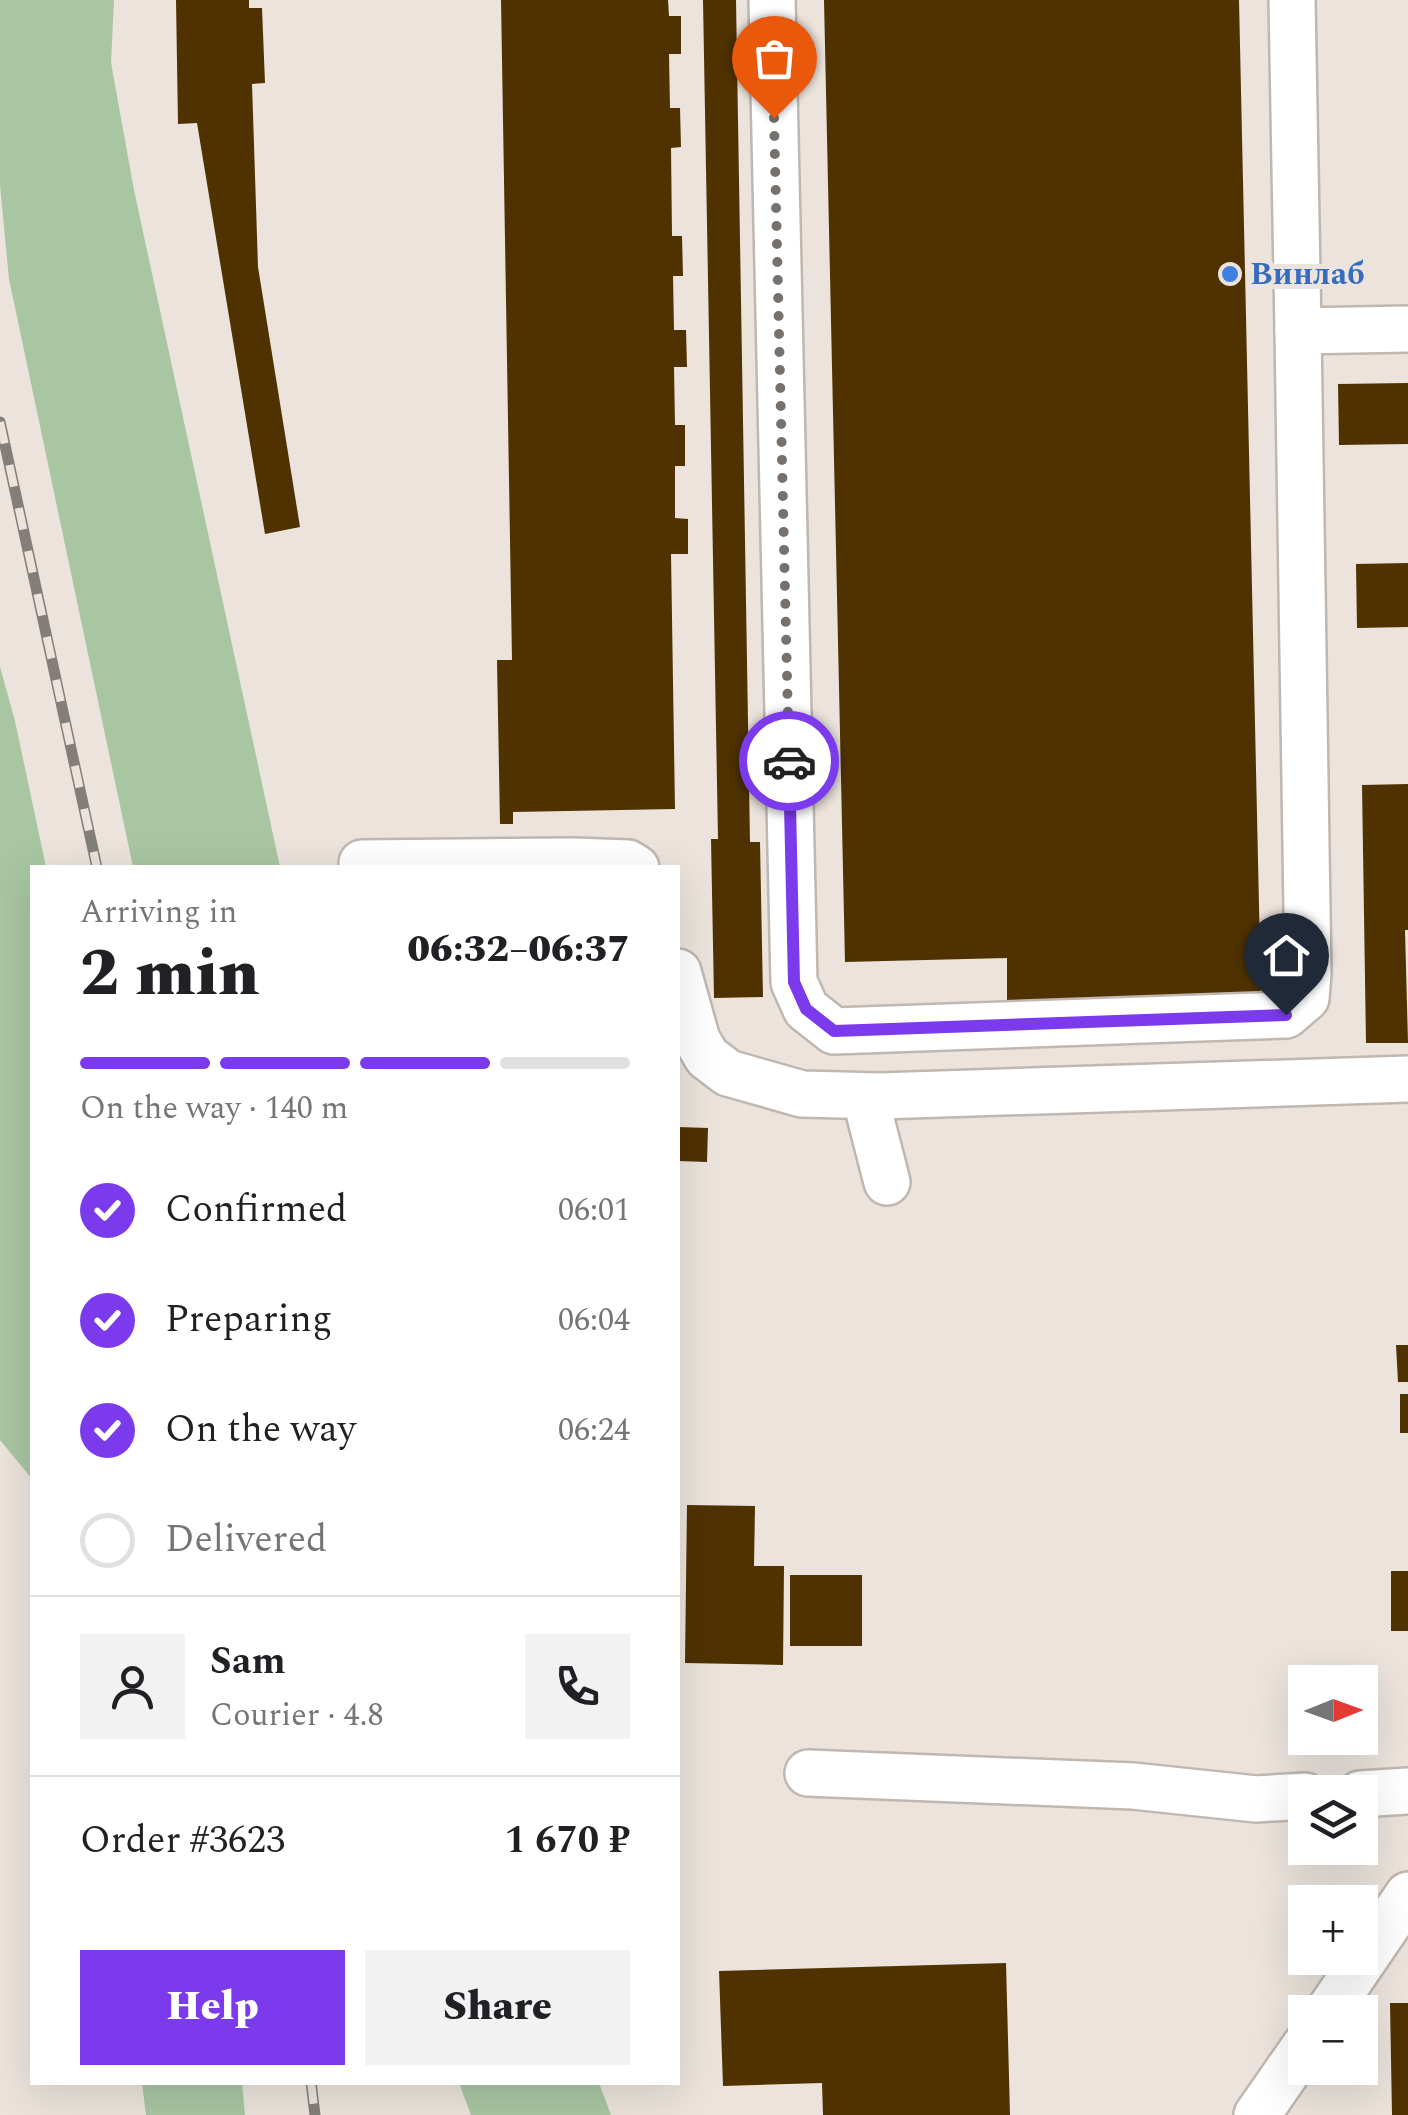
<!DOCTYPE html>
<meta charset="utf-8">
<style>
body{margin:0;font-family:Spectral,serif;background:#f2f2f2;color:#202124;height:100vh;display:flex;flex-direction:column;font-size:38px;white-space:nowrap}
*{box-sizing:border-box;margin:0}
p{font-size:32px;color:#757577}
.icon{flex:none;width:55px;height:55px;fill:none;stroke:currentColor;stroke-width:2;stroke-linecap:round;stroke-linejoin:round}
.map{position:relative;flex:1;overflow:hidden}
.side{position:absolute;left:30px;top:865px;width:650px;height:1220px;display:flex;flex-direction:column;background:#fff;border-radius:0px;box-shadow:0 10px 40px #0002}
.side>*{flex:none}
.needle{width:65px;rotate:89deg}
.fabs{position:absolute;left:1288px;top:1665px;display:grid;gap:20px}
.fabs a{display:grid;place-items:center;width:90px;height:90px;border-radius:0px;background:#fff;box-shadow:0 10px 40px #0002;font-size:50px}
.pin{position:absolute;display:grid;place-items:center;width:85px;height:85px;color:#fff;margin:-102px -42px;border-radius:50% 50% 50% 0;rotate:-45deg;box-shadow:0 0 10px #0007}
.pin .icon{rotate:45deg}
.courier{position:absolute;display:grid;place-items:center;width:100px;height:100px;margin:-50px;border:8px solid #7c3aed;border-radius:50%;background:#fff;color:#222;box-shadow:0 2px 12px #0007}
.overview em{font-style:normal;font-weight:800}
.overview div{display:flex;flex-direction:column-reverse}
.overview{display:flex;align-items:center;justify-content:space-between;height:170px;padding:0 50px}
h1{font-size:65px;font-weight:800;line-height:75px}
.bar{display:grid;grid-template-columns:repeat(4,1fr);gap:15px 10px;align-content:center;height:120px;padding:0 50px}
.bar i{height:12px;border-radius:8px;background:#e0e0e0}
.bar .current{background:#7c3aed}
.bar p{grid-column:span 4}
.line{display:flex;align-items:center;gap:25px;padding:0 50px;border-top:2px solid #e0e0e0}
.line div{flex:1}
.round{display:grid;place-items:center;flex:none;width:105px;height:105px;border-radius:0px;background:#f2f2f2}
ol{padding:0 50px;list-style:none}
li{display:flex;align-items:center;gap:30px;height:110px}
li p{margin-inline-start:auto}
li .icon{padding:10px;border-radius:50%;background:#7c3aed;color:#fff;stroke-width:4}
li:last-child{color:#757577}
li i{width:55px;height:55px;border:5px solid #e0e0e0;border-radius:50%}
.action{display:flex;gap:20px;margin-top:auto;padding:20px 50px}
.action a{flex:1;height:115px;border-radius:0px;background:#7c3aed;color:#fff;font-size:40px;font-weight:800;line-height:115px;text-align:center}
.action a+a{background:#f2f2f2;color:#202124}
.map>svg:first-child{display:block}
</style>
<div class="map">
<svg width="1408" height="2115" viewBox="0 0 1408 2115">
<rect width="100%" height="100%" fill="#ebe3dc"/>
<g fill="#a8c6a2">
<polygon points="0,0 114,0 111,63 134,190 280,867 133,867 9,279 0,185"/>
<polygon points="0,667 15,721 46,867 32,868 32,1479 0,1440"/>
<polygon points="142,2083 242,2083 245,2115 146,2115"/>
<polygon points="459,2083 599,2083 611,2115 471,2115"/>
</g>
<g fill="#4f3200">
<polygon points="176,0 249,0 249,8 262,8 265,83 252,84 258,267 300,527 265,534 197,123 178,124"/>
<polygon points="501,0 668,0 669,16 681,16 681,54 669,54 670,108 680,108 681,147 671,148 672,236 682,236 683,276 673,276 674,330 686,330 687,367 674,367 675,425 685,425 685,466 675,466 675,518 688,519 688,554 671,554 675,809 513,812 513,824 500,824 497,660 512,660"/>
<polygon points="703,0 736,0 750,842 760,842 763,997 714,998 711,839 718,839"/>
<polygon points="824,0 1239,0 1261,996 1007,1002 1007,958 845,962"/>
<polygon points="1408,383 1408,444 1339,445 1338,384"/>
<polygon points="1408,563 1408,627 1357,628 1356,564"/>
<polygon points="1408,784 1408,930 1405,930 1408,1043 1366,1043 1362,785"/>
<polygon points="678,1127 708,1128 707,1162 678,1161"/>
<polygon points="1396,1345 1408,1345 1408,1382 1398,1382"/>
<rect x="1400" y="1394" width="8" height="39"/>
<polygon points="687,1505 755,1506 754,1566 784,1566 783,1665 685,1663"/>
<rect x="1391" y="1571" width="17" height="60"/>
<rect x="790" y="1575" width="72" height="71"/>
<polygon points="1006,1963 1010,2115 823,2115 822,2083 723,2086 719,1971"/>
<polygon points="1390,2003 1408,2003 1408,2115 1392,2115"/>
</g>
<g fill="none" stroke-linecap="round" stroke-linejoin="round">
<defs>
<g id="minor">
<polyline points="772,0 794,982 806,1009 834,1031 1286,1015 1306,998 1308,974 1298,331 1408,329"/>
<polyline points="1292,0 1298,331"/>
<polyline points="362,863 574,861 628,863 636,868"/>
<polyline points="678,972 697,1040 707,1057 728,1073 802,1094 880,1096 1408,1079"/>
<polyline points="880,1096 870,1116 887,1182"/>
<polyline points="808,1773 1133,1786 1256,1799 1305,1796"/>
<polyline points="1360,1794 1408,1791"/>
<polyline points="1328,2012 1408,1895"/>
<polyline points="1257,2115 1305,2046"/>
</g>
</defs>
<use href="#minor" stroke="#bfb7b0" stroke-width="50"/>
<use href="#minor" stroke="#fff" stroke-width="45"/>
<defs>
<g id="rail">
<polyline points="0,422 97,868"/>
<polyline points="311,2082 315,2115"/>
</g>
</defs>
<use href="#rail" stroke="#837e7a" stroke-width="11"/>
<use href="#rail" stroke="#ebe3dc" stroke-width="8" stroke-dasharray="22" stroke-linecap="butt"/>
</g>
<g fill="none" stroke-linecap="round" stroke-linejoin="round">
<polyline stroke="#76716d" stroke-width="10" stroke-dasharray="0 18" points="774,118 789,761"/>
<polyline stroke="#7c3aed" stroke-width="12" points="789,761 794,982 806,1009 834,1031 1286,1015"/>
</g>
<circle fill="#3f7fe0" stroke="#ebe3dc" stroke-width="4" cx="1230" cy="274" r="10"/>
<g text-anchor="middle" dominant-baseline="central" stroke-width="10" stroke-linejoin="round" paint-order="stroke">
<g font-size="32" font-weight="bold" fill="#366cbe" stroke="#ebe3dc" text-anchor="start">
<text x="1250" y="274">Винлаб</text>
</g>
</g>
</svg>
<div class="fabs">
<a><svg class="needle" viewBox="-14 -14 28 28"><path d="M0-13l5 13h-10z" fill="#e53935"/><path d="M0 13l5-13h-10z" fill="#757577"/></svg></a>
<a><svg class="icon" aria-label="layers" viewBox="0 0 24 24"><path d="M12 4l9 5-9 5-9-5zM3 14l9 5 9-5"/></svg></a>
<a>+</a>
<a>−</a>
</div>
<div class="pin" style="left:774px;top:118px;background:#ea580c"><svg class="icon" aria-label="bag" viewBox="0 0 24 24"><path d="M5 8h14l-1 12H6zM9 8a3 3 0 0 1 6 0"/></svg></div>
<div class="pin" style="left:1286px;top:1015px;background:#1f2937"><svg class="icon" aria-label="home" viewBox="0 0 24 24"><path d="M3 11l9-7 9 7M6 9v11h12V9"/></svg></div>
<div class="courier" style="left:789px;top:761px"><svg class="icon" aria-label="car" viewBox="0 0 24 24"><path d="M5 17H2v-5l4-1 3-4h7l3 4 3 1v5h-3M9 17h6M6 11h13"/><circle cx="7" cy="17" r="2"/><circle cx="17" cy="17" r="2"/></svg></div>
<section class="side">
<div class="overview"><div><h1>2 min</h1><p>Arriving in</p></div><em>06:32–06:37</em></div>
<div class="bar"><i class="current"></i><i class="current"></i><i class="current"></i><i></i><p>On the way · 140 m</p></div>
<ol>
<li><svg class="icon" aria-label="check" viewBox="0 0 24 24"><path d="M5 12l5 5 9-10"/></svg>Confirmed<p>06:01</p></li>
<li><svg class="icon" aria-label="check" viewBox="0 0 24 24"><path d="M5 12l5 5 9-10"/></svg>Preparing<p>06:04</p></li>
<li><svg class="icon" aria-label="check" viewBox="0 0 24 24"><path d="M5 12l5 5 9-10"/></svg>On the way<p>06:24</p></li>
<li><i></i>Delivered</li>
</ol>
<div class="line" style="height:180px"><a class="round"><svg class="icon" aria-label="person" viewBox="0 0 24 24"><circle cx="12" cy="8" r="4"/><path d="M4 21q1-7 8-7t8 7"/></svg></a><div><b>Sam</b><p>Courier · 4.8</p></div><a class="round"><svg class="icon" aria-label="phone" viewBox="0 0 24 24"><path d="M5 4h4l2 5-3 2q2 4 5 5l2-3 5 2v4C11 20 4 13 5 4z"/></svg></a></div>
<div class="line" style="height:130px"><div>Order #3623</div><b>1 670 ₽</b></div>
<div class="action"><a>Help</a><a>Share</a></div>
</section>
</div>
